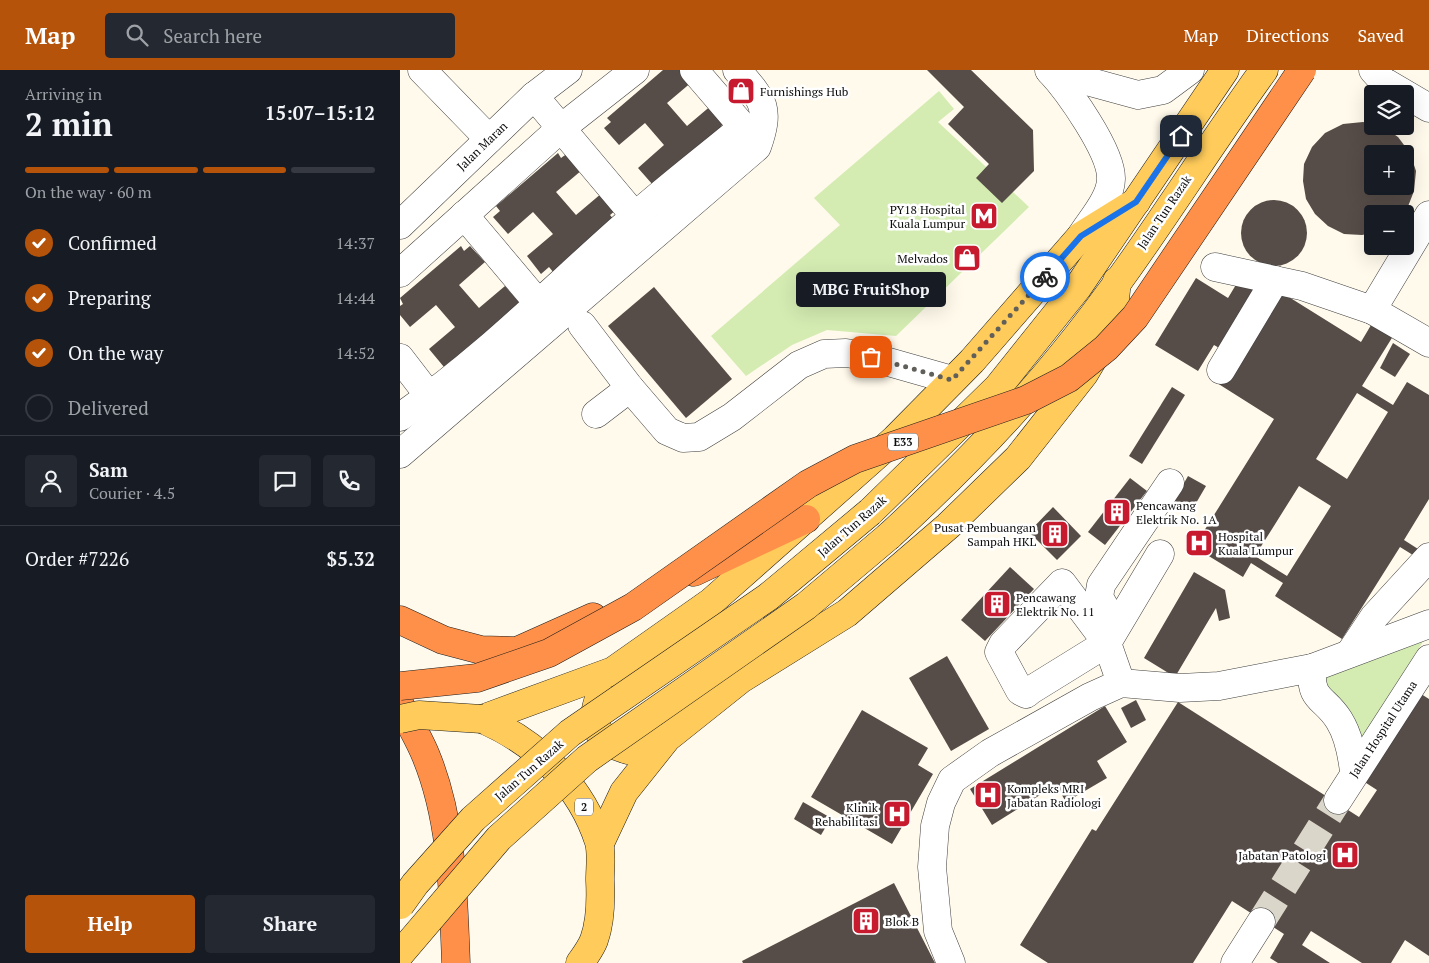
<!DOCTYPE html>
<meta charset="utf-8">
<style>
body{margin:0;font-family:"PT Serif",serif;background:#242831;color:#f1f3f6;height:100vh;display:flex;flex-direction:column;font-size:19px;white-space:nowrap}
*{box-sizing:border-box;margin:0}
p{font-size:16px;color:#9ea1a6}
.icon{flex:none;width:28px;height:28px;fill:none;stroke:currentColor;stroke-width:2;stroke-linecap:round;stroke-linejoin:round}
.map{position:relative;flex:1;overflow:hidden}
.details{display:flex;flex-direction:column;background:#171b24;width:400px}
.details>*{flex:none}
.tools{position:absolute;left:964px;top:15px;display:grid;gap:10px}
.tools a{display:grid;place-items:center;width:50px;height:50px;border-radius:5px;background:#171b24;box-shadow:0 5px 20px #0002;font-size:25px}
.pin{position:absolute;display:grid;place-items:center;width:42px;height:42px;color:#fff;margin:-21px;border-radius:10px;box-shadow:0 2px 8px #0006}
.courier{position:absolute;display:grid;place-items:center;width:50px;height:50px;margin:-25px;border:4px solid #1a73e8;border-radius:50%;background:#fff;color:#222;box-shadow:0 1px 6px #0007}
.bubble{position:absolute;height:35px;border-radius:5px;background:#171b24;box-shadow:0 5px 20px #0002;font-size:16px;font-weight:600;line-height:35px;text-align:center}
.headline em{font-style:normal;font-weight:600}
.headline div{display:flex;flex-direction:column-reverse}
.headline{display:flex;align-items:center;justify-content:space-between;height:85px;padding:0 25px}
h1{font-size:32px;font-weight:600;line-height:38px}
.bar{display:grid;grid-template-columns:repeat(4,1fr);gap:8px 5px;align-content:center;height:60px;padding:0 25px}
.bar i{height:6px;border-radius:4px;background:#363941}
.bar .on{background:#b45309}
.bar p{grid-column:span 4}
.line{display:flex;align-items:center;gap:12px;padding:0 25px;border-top:1px solid #363941}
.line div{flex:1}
.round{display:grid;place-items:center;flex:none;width:52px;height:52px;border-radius:5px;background:#242831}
ol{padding:0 25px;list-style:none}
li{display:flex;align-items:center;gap:15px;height:55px}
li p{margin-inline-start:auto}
li .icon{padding:5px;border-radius:50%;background:#b45309;color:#fff;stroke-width:4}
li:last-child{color:#9ea1a6}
li i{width:28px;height:28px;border:2px solid #363941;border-radius:50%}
.button{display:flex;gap:10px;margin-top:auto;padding:10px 25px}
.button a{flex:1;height:58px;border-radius:5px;background:#b45309;color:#fff;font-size:20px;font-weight:600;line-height:58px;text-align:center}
.button a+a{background:#242831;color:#f1f3f6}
header{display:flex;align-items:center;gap:30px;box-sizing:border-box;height:70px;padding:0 25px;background:#b45309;color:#fff}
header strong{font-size:24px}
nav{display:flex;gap:28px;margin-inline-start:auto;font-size:18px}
.search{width:350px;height:45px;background:#242831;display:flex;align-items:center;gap:12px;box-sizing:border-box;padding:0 18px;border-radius:5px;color:#9ea1a6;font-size:19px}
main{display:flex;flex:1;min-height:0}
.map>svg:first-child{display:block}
</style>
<header>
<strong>Map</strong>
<div class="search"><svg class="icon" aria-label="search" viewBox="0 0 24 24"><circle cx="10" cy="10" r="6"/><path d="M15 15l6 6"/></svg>Search here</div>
<nav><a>Map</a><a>Directions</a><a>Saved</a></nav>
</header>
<main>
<section class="details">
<div class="headline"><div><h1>2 min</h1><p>Arriving in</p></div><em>15:07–15:12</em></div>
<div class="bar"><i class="on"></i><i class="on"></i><i class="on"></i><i></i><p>On the way · 60 m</p></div>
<ol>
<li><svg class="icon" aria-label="check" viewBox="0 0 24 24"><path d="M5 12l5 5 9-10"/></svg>Confirmed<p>14:37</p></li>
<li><svg class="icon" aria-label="check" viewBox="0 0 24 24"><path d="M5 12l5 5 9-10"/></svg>Preparing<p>14:44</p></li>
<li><svg class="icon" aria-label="check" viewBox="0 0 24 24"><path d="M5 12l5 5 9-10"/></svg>On the way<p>14:52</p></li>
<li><i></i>Delivered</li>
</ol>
<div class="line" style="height:90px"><a class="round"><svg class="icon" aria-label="person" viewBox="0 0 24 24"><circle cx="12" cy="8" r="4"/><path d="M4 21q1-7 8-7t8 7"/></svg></a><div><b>Sam</b><p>Courier · 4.5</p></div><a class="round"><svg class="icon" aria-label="chat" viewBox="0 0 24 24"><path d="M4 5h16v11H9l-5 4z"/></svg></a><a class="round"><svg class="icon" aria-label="phone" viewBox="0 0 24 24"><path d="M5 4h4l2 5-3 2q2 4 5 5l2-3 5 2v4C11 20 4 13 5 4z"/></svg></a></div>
<div class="line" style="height:65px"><div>Order #7226</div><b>$5.32</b></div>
<div class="button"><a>Help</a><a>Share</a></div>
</section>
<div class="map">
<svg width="1029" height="893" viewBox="0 0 1029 893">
<rect width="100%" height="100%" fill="#fffaeb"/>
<g fill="#d4ecb2">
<polygon points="539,21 554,39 538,52 629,137 496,266 427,260 392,275 346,306 311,266 440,155 414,128"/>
<polygon points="1026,567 960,670 915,604"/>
</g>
<g fill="#564c48" fill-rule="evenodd">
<polygon points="263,0 284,0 293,11 267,33 287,56 313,34 328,51 321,56 326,62 253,115 238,98 264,75 245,53 219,75 204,58 211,52 207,48"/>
<polygon points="527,0 571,0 633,60 634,101 602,133 576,108 589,94 548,54 564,37"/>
<path d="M963,52l9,2v2h10l16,11 12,16 6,18 -2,20 -7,18 -5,5h-30v19l-10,2 -18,-1 -16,-8 -13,-12 -9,-15 -3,-18 1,-17 8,-17 13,-14 18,-9zM972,84h33v32h-33z"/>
<polygon points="158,83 161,88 168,83 182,100 156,122 176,145 202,123 216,140 210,145 215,151 154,203 149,197 141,204 127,186 153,164 133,142 108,164 93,147 100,141 96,136"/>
<circle cx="874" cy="163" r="33"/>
<polygon points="61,176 64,181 70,176 85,192 59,215 79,238 105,216 119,232 113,238 118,244 56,296 52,290 44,297 29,279 55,257 36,235 10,257 0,245 0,236 3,234 0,228"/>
<polygon points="796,208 828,228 840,208 865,223 828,283 814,275 798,301 755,275"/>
<polygon points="254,217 332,309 286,348 208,256"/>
<path d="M876,219l85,53 13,-22 21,13 -33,53 31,19 14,-23 22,13v104l-25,41 25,16v9l-29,-18 -58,92 -67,-43 8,-13 -32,-20 -8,14 -49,-30 80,-128 -57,-36zM957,323l31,19 -41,67 -31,-20zM899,416l32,20 -44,70 -32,-20z"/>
<polygon points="993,273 1010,284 995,307 980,298"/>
<polygon points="772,317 785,325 742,394 729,386"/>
<polygon points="788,406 806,416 792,440 774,431"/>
<polygon points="730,408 747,421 705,475 688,462"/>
<polygon points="653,437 681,466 657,490 629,462"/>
<polygon points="610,497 634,519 585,571 561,550"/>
<polygon points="794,502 825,520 830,548 819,551 816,538 775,607 744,588"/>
<polygon points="547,586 589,659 551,681 509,608"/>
<polygon points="1002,612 1029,629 1029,886 1005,870 991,893 962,893 911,861 902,875 930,893 878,893 870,888 884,864 832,831 793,893 648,893 620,875 692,759 696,761 778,632 959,747 977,720 946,700"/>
<polygon points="736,630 746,650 731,658 721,638"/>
<polygon points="705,636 727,672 697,691 707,708 666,732 656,715 592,755 570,719"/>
<polygon points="462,640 528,678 518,695 533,704 492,774 411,727"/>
<polygon points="403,732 431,748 421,765 394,749"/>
<polygon points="494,813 535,893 343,893 342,891"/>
</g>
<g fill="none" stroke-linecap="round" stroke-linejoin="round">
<polyline stroke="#dbd6ca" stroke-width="28" stroke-dasharray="28 14" stroke-linecap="butt" points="861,852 938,730"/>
<defs>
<g id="minor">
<polyline points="22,0 89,69"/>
<path d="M649,0c19,20 63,82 62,109 0,19 -20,41 -30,57"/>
<polyline points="973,0 983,11 1029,38"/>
<polyline points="650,1 738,25 763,20 790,0"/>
<polyline points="134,26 235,146"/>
<polyline points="64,145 139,234"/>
<polyline points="0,155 134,26 168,0"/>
<polyline points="815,197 902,216 972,240 1029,273"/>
<polyline points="0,203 160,59 235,0"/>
<polyline points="972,240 1029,145"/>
<polyline points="182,255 230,318 267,361 283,368 299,367 332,347 399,295 424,284 446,283 471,287 552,310"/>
<polyline points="0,288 30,327"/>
<polyline points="821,300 875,210"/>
<polyline points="196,344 230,318"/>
<path d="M0,347c85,-58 157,-133 234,-200 35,-31 73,-60 109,-90l-49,-57"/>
<path d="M0,384l357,-307c14,-40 6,-47 -20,-77"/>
<polyline points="715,556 699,527 701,515 770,413"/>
<polyline points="950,583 974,547 1029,487"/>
<path d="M912,598c-2,34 12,28 27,52 10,16 13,34 15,52"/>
<polyline points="721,613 707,573 662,513 603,574 599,582 620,621 626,624 631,620 707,573 760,484"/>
<polyline points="938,730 1029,589"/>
<polyline points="551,893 538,861 532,797 535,756 541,733 552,710 590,683 690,627 721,613 780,618 819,616 912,598 1029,554"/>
<polyline points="835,893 861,852"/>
</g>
<g id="major">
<polyline points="470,442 598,317 678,217 825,0"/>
<path d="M489,466c62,-57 120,-115 173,-181 74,-90 134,-191 202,-285"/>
<path d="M200,626c-10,24 -5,44 22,52 5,2 13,5 19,3 8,-1 17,-9 24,-13"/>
<polyline points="82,649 213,601 311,532 495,369 572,291 681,166 736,132"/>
<path d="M82,649c54,23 99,66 117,123 3,11 1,26 1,38 1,20 1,41 -6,60 -3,8 -9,16 -14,23"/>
<polyline points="200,773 224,722 267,668 341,609 447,543 548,456 618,388 684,304 712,257 717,211"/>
</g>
<g id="highway">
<polyline points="294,502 406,449"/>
<polyline points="0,550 43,570 81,580 117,581 193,547"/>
<path d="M0,635c9,17 19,34 26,51 27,66 27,137 30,207"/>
</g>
</defs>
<use href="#minor" stroke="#3f3f3f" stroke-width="29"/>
<use href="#major" stroke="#1d1d1d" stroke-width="29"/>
<use href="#highway" stroke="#1d1d1d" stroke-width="29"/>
<use href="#minor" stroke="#fff" stroke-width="28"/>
<use href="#major" stroke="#ffcc5b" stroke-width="28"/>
<use href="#highway" stroke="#ff9049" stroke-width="28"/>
<defs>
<g id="major-bridge">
<polyline points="0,649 19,645 82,649"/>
<polyline points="0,835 15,814 73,749 170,663 368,527 470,442"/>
<polyline points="0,884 99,768 187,689 406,536 489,466"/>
</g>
<polyline id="highway-bridge" points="0,616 77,608 149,583 233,537 408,414 455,389 626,330 669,308 706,278 735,247 902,0"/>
</defs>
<use href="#major-bridge" stroke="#1d1d1d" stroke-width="29" stroke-linecap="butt"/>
<use href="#highway-bridge" stroke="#1d1d1d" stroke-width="29" stroke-linecap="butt"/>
<use href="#major-bridge" stroke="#ffcc5b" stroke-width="28"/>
<use href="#highway-bridge" stroke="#ff9049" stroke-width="28"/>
</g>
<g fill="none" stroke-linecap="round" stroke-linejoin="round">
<polyline stroke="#615f5a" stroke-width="5" stroke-dasharray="0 9" points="471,287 552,310 645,207"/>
<polyline stroke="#1a73e8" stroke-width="6" points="645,207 681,166 736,132 781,66"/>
</g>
<defs>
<symbol id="shop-square" viewBox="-11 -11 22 22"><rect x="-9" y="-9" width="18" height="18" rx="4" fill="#c71a2e" stroke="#fff"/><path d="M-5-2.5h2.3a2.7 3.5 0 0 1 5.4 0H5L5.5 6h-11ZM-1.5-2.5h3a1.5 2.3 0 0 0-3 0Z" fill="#fff"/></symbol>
<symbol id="metro-square" viewBox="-11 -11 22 22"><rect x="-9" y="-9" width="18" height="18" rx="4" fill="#c71a2e" stroke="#fff"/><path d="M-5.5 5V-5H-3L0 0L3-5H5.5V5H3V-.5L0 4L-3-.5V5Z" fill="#fff"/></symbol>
<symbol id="building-square" viewBox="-11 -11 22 22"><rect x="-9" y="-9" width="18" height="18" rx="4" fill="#c71a2e" stroke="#fff"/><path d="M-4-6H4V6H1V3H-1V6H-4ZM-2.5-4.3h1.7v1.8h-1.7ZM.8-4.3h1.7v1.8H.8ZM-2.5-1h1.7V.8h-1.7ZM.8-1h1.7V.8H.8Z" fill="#fff"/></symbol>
<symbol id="hospital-square" viewBox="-11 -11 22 22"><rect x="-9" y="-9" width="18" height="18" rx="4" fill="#c71a2e" stroke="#fff"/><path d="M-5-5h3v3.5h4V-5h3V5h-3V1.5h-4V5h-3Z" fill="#fff"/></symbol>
</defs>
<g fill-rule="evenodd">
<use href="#shop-square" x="325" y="5" width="32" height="32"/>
<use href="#metro-square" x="568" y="130" width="32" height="32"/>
<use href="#shop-square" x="551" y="172" width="32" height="32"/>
<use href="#building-square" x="701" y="426" width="32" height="32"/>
<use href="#building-square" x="639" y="448" width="32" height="32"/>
<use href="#hospital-square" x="783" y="457" width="32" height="32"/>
<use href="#building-square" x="581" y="518" width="32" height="32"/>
<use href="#hospital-square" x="572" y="709" width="32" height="32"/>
<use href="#hospital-square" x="481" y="728" width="32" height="32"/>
<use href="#hospital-square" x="929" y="769" width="32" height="32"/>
<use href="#building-square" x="450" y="835" width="32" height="32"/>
</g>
<g text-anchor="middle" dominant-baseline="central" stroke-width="5" stroke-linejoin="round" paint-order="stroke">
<g fill="#fff" stroke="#555" stroke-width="1">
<rect x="488" y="363.5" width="30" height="17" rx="4"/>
<rect x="175" y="728.5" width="18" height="17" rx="4"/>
</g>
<g font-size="11" font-weight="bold" fill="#0c0c0c">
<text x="503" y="372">E33</text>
<text x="184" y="737">2</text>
</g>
<g font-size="12" fill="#0c0c0c" stroke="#fff" text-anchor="start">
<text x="360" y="21">Furnishings Hub</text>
<text x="565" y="139" text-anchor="end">PY18 Hospital<tspan x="565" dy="14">Kuala Lumpur</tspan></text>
<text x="548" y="188" text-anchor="end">Melvados</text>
<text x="736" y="435">Pencawang<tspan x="736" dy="14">Elektrik No. 1A</tspan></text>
<text x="636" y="457" text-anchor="end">Pusat Pembuangan<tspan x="636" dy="14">Sampah HKL</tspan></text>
<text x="818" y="466">Hospital<tspan x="818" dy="14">Kuala Lumpur</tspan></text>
<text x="616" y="527">Pencawang<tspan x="616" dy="14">Elektrik No. 11</tspan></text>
<text x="607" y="718">Kompleks MRI<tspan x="607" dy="14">Jabatan Radiologi</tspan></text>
<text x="478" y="737" text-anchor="end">Klinik<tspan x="478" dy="14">Rehabilitasi</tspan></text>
<text x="926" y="785" text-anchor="end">Jabatan Patologi</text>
<text x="485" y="851">Blok B</text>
</g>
<g font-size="12" fill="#0c0c0c" stroke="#fff">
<text transform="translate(82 76) rotate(-44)">Jalan Maran</text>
<text transform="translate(764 142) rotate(-56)">Jalan Tun Razak</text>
<text transform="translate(452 456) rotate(-41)">Jalan Tun Razak</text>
<text transform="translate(983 659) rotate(-57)">Jalan Hospital Utama</text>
<text transform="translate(129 700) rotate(-41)">Jalan Tun Razak</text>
</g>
</g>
</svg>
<div class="tools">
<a><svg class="icon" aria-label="layers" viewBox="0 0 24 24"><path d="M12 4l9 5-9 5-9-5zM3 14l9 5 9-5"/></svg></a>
<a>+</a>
<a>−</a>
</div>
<div class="pin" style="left:471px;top:287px;background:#ea580c"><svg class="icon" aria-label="bag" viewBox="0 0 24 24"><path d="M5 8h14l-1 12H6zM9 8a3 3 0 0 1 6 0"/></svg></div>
<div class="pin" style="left:781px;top:66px;background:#1f2937"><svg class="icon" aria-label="home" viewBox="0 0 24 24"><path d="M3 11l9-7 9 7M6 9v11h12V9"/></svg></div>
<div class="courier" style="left:645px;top:207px"><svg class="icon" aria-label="bike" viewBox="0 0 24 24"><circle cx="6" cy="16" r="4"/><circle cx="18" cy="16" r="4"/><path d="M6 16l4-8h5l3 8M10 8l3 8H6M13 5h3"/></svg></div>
<div class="bubble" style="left:396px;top:202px;width:150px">MBG FruitShop</div>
</div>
</main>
